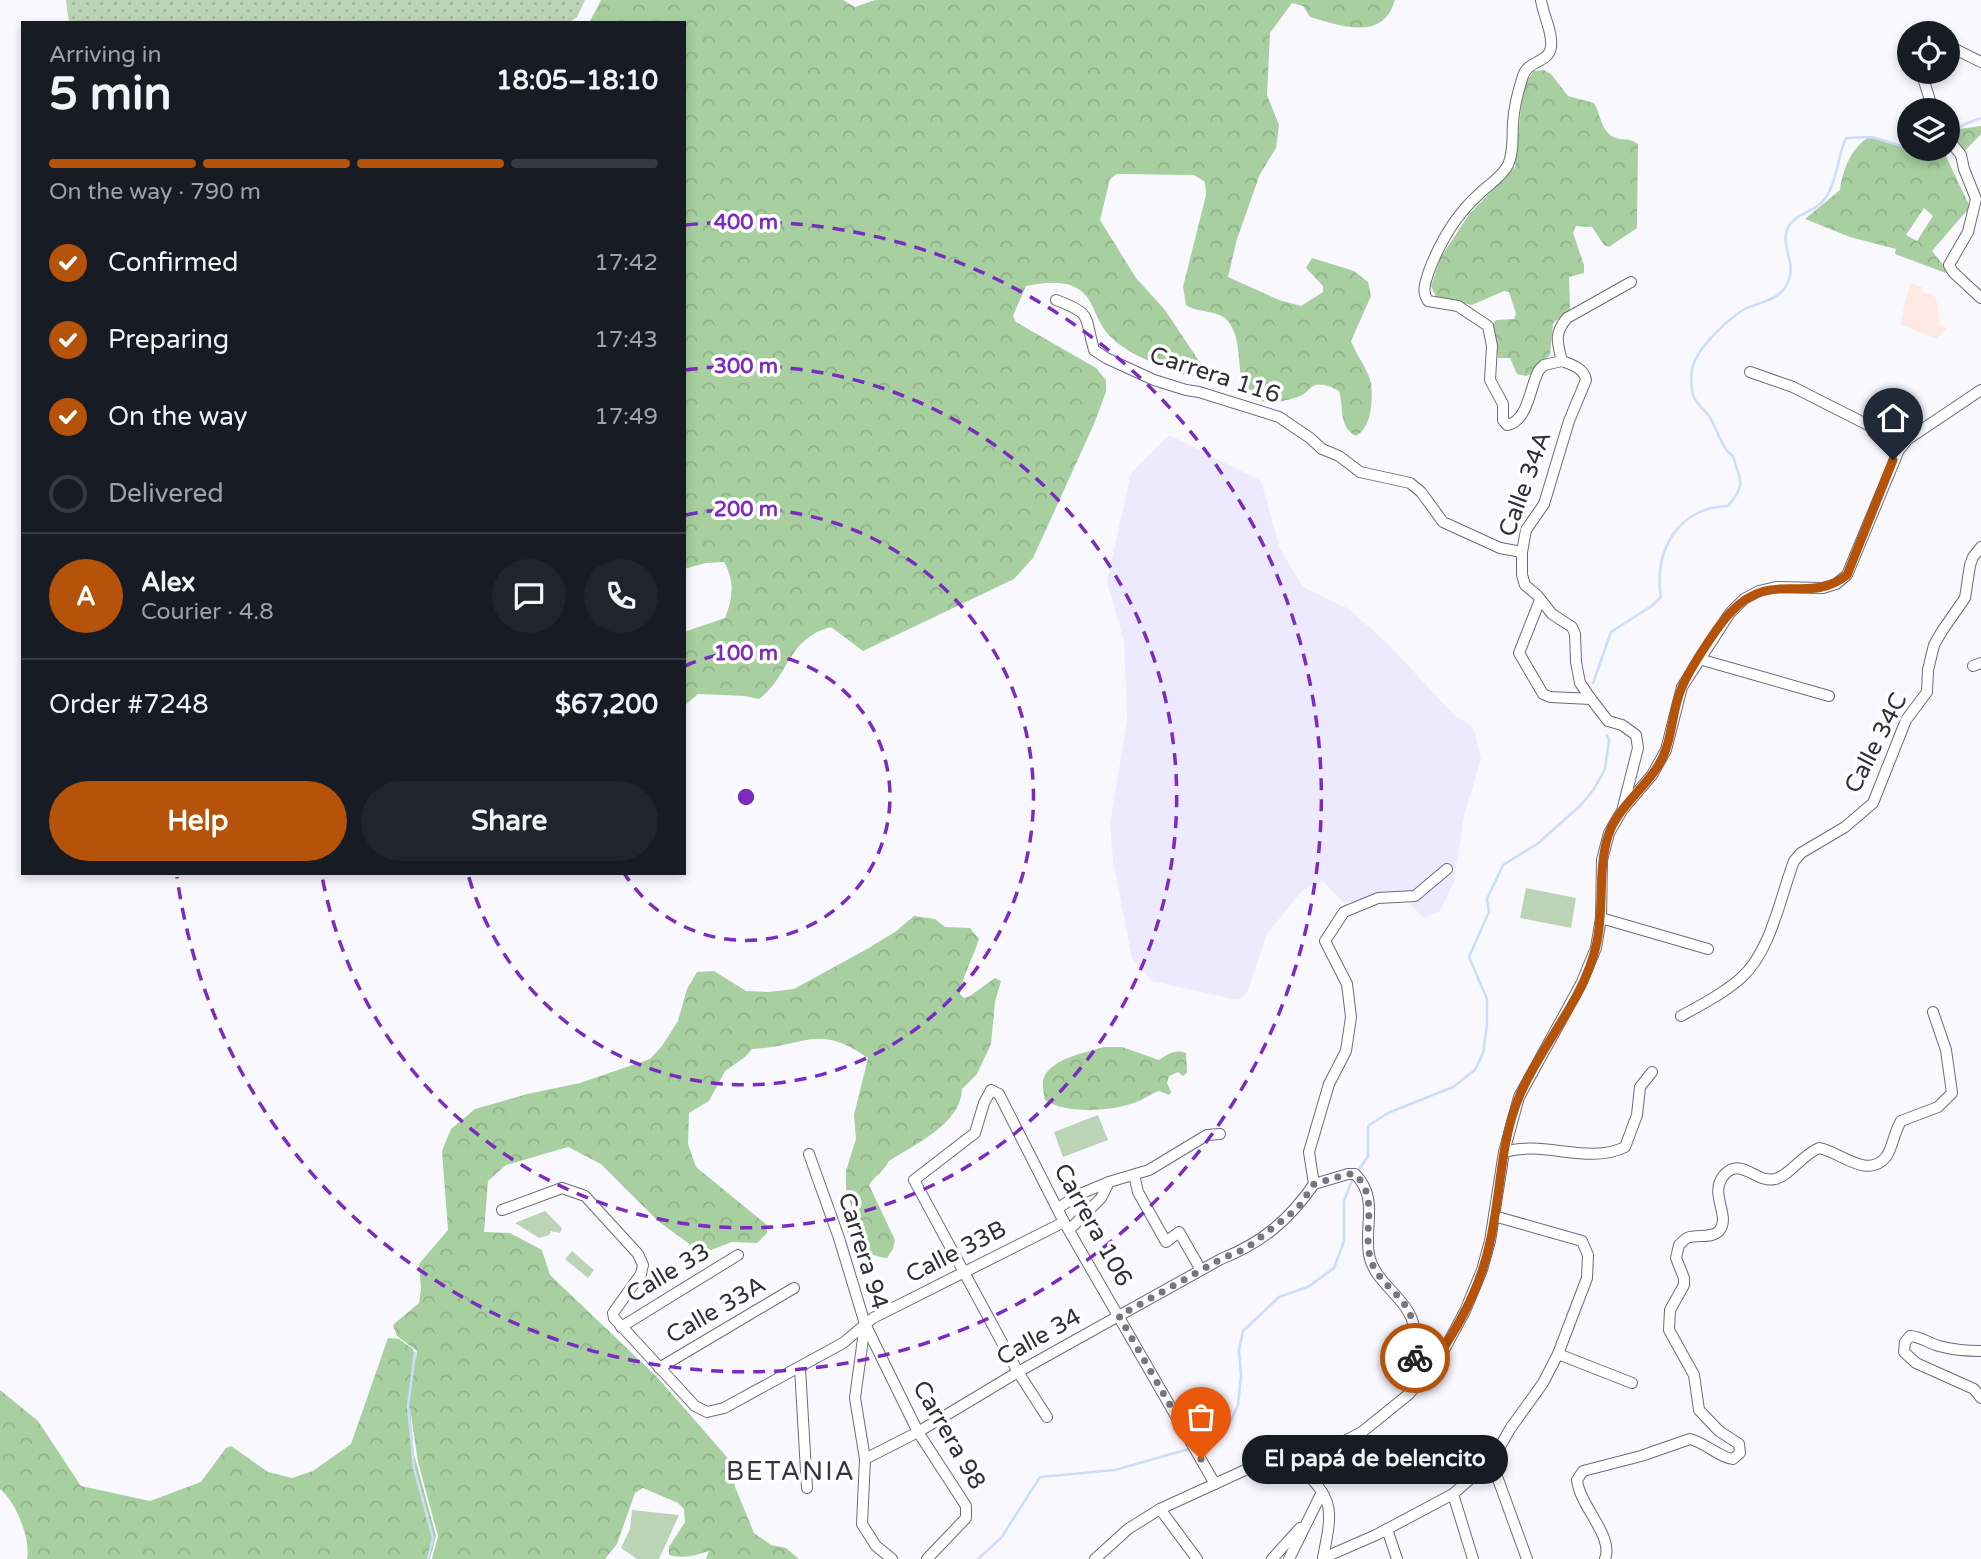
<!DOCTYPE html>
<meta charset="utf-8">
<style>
body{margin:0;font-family:"Varela Round",sans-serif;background:#20242c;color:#f1f3f6;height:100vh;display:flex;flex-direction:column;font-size:26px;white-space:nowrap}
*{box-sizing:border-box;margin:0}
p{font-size:23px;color:#9ea1a6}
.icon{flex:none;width:38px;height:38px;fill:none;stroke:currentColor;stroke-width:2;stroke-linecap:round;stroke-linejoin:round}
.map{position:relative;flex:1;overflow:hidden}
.details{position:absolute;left:21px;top:21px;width:665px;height:854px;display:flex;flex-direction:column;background:#171b24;border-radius:0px;box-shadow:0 4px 10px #0003}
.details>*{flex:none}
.buttons{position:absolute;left:1897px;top:21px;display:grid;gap:14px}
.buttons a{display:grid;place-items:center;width:63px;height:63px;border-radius:50%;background:#171b24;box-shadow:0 4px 10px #0003;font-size:35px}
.pin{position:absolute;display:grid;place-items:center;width:60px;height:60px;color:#fff;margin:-72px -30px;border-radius:50% 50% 50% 0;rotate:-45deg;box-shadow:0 0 7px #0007}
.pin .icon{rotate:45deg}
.courier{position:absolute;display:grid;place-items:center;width:70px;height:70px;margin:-35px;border:5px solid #b45309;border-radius:50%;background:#fff;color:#222;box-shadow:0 2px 9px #0007}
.bubble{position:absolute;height:49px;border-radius:24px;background:#171b24;box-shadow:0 4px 10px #0003;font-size:23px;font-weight:700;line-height:49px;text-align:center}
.overview em{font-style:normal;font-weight:700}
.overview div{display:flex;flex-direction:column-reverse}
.overview{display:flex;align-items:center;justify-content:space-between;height:119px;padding:0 28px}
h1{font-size:46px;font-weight:700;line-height:52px}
.bar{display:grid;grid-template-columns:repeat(4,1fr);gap:10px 7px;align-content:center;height:84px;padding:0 28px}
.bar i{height:9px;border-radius:5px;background:#363941}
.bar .on{background:#b45309}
.bar p{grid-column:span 4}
.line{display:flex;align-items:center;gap:18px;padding:0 28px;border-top:2px solid #363941}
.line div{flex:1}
.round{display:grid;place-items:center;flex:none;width:74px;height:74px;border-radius:37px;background:#20242c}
ol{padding:0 28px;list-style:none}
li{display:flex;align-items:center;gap:21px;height:77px}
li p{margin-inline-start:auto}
li .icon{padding:7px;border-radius:50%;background:#b45309;color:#fff;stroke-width:4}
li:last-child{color:#9ea1a6}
li i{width:38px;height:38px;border:4px solid #363941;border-radius:50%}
.cta{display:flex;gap:14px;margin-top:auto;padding:14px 28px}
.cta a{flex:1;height:80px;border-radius:42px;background:#b45309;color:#fff;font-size:28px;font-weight:700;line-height:80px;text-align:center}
.cta a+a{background:#20242c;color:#f1f3f6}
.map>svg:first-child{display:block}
</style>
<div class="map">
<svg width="1981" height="1559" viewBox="0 0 1981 1559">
<defs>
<pattern id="grass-dots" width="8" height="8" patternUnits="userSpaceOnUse" patternTransform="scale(1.75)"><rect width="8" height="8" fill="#bcd4b6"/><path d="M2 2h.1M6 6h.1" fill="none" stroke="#a2b69d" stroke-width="1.8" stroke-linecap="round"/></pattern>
<pattern id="forest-crowns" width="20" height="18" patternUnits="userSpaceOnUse" patternTransform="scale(1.75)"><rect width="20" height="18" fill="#a8cf9f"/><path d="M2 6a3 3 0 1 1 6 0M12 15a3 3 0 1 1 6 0" fill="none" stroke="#91b28a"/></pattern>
</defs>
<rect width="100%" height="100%" fill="#f9f8ff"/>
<polygon fill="#feeae3" points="1910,283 1922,287 1922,292 1932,294 1936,298 1940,325 1947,328 1936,339 1900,324"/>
<polygon fill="#edeaff" points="1169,435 1261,481 1280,549 1303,587 1349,609 1388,644 1454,715 1473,727 1481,758 1464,816 1454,882 1440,911 1424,918 1404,898 1344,902 1322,881 1302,891 1267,934 1247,993 1238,1000 1152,981 1132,958 1113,861 1110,824 1127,720 1124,641 1107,582 1131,473"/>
<polygon fill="url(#grass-dots)" points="66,0 585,0 577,17 568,23 69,23"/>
<g fill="url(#forest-crowns)" fill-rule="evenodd">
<path d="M601,0h242l12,7 20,-7h520c-2,5 -4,12 -8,16 -18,22 -54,7 -77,1l-7,-11 -11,-3 -22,30 -3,62 12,30 -3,23 -16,26 -23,65 -9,38 51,23 22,6 22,-14v-6l-17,-18 6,-10 42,13 14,11 3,14 -20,45c5,14 17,28 20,42 2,16 1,44 -15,53 -18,-9 -12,-30 -17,-45 -8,-4 -18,-9 -26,-5 -5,3 -7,8 -13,10 -13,5 -34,9 -47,3 -21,-10 -6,-60 -27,-80 -9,-9 -29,-6 -40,-14l-3,-18 23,-92 -1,-13 -11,-7 -77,-1 -7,5 -10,41 36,58 29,32 34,51 -2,14 -7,2c-25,-11 -58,-19 -78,-39 -15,-14 -15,-27 -25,-41 -14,-19 -41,-15 -61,-11l-13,30 3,6 80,46 10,12v12l-12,32 -61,134 -19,21 -151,72 -32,-24c-45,12 -41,49 -72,72l-14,-3 -47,-2 -14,12v-74l41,-14c8,-20 10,-37 -1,-56l-18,1 -22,6v-546h-95z"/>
<path d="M1544,70l7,4 17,22 26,7c7,12 7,30 22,35 9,3 10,-1 22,6l-1,84 -28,19 -5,-2 -12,-18 -16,-1 -3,7 11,32v8l-15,4 1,33 -17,13 -3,32 -19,19 -5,2 -9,-2 -7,-16h-12l-5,-34 3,-4 18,-1 2,-5 -7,-22 -5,-1 -32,14 -36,-8 -5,-11 10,-29 29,-44 45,-46 6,-59 5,-26 8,-11z"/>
<polygon points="1981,126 1981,134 1961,155 1948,136 1959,129"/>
<path d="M1869,137c25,7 48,15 74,13l27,57 -38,44 19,24 -56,-21 1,-5 -46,-12 -45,-18 35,-29c3,-21 11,-42 29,-53zM1924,208l9,8 -16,25 -11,-6z"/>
<path d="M914,916l21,3 10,8 25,1 9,11c-6,20 -16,34 -19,55l4,4 6,-2 25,-18 6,3 -6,21 -4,42 -14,30 -15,15c-1,35 -47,55 -73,72 -5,10 -14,15 -20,24l26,55 -2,9 -6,9c-19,-2 -36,-14 -42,-32l8,-14 -7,-24v-17l10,-32 -2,-24 14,-57c-51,-36 -64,-11 -116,-9l-7,8 -20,14 -16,30 -20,12 -1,31 8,23 71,58v8l-10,10 -25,-1 -26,10 -7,-1 -41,-30 -57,-57 -33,-17 -62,18 -18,16 -4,51 26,1 32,17 8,25 108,103 75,86 2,23 19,46 17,12 15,3 13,11h-93l3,-8c-14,5 -26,8 -40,4v-8l16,-25 -1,-13 -6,-6 -35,-15 -8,5 -18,51 -12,15h-173l6,-23 -20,-74 -8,-54 4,46 22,82 -6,23h-403c4,-20 -11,-57 -27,-70v-99l38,31 43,65 69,15 51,-19 25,-34 5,-2 37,26 24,6 21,-7 38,-27 37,-106 11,1 14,10 3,11 1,-9 -20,-15 -4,-11 26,-22 2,-14 -2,-25 29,-34 -6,-79 9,-22 24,-20 52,-15 53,-11 70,-24 12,-13 16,-25 9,-32 10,-17 17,-1 32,20 22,1 26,-3 73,-40 28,-17z"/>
<path d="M1104,1047h18l37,13c9,-6 16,-11 27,-7l1,20 -4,3 -5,-4 -9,4 -2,7 4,9 -2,3 -10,-4c-9,3 -13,7 -20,10 -23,10 -73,14 -94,-1 -1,-7 -4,-16 -1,-23 9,-19 41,-24 60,-30z"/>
</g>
<g fill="#bcd4b6">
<polygon points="1526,888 1576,898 1571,928 1520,918"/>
<polygon points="1098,1115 1108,1140 1063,1157 1054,1132"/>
<polygon points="545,1211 562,1228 560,1233 551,1231 549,1235 539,1238 515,1223"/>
<polygon points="572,1251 594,1270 588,1278 565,1259"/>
<polygon points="632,1510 679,1515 659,1559 637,1559 621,1548 630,1529"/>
</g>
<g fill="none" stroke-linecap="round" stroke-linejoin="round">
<g stroke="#ccdcfc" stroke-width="2.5">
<polyline points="1948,136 1965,124 1981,118"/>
<path d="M1593,683l18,-51 42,-27 8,-8c-8,-45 17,-90 67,-91 19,-23 12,-24 5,-50 -11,-6 -16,-28 -24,-40 -5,-6 -14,-14 -16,-21 -2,-10 -3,-23 1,-32 6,-17 36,-46 51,-54 14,-7 33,-8 41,-23 12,-23 -3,-32 0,-52 3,-19 24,-20 35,-31 16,-15 16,-46 25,-65l26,-1 37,11"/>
<polyline points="1357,1173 1368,1156 1368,1126 1388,1113 1453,1087 1475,1070 1483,1053 1487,1025 1487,999 1469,957 1489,912 1487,899 1503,865 1537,844 1580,806 1594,789 1605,769 1609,740 1607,735"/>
<polyline points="415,1353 408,1406 414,1468 433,1538 428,1559"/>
<polyline points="1196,1446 1226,1431 1238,1405 1241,1375 1239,1350 1243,1331 1279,1297 1308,1287 1334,1268 1344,1241 1344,1201 1353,1178"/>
<polyline points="978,1559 1001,1538 1040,1477 1115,1470 1189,1449"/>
</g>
<defs>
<g id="street">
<path d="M1541,0c2,15 12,32 10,47 -2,16 -23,13 -28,29 -5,15 -9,31 -10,47 -1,14 1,29 -5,42 -7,13 -20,20 -30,30 -23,21 -38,47 -49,76 -3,10 -8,20 -1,30l30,5 30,20 4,20 -2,34 13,24v16l4,5c21,-3 23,-39 32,-55l5,-5 18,-4"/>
<polyline points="1948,50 1953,48 1981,62"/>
<polyline points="1930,72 1924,81 1933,110"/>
<polyline points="1948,139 1961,155 1964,169 1976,199 1968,232 1949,265 1953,272 1981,298"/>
<path d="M1056,300c37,14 28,15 38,50l12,8 48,22 32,10 13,2 80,25 31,21 12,11 17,7 21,16 50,11 11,9 22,30 57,26 22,4"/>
<polyline points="1750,372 1793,387 1866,424 1908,439"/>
<polyline points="1540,600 1519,653 1543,694 1550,697 1591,699"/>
<polyline points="1699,659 1829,696"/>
<polyline points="1973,666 1981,663"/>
<path d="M1623,807l15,-59 -2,-13 -14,-10 -14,-4 -17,-22 -11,-16 -4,-21 -1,-28 -3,-7 -20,-13 -15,-19 -12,-10 -3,-10v-23l4,-22 18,-26 25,-83 17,-41c-2,-12 -14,-15 -24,-19 -5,-19 -8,-28 5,-43l64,-36"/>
<polyline points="1601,918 1708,949"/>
<path d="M1681,1016c20,-11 43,-23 60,-38 30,-27 39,-80 53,-117l7,-8 44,-26 28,-24 33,-83 21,-28 1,-22 6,-25 8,-14 23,-33 5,-33 3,-8 8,-10"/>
<path d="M1504,1152c39,-12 85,13 121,-5l12,-32 3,-28 12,-15"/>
<polyline points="809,1154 839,1238 865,1324 855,1398 865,1459 862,1524 876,1546 892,1559"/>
<polyline points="1134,1175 1138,1192 1166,1242 1179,1232 1201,1270"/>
<polyline points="1058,1208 1080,1194 1109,1182"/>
<polyline points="502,1210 562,1188 585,1196 638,1254 643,1265 641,1274 613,1313 614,1318 695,1406 707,1412 724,1408 843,1343 873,1318 1064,1222"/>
<polyline points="1069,1230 1101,1198 1109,1182 1149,1170 1207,1135 1220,1134"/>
<polyline points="865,1324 918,1432 966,1506 966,1518 927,1559"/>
<polyline points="621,1327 738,1255"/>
<path d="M1981,1351c-15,0 -28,-1 -42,-5 -11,-3 -17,-9 -29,-10l-5,6 -1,10 12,11 58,26 7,9"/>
<polyline points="1558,1354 1632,1383"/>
<polyline points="659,1368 794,1288"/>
<polyline points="800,1368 807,1488"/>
<path d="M1416,1387c0,-20 3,-52 -5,-70 -10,-23 -37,-36 -42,-62 -5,-30 10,-57 -14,-81h-7l-34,10 -5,-32 20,-68 17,-33 5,-34 -4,-33 -22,-43 19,-29 34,-14 37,-2 32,-27"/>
<polyline points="1047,1417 1018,1372 914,1180 975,1133 984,1103 991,1090 999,1094 1064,1222 1215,1484"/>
<path d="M1288,1455c15,16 41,35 41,59 1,15 -4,30 -6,45"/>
<path d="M865,1459l53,-27 100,-60 203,-113c41,-16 68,-39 93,-75"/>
<polyline points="1493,1459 1495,1471 1527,1559"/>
<polyline points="1453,1494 1473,1559"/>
<polyline points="1160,1509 1197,1559"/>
<polyline points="1387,1529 1397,1559"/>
<polyline points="1323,1558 1376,1535 1453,1494 1493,1459 1510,1429 1543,1383 1558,1354 1587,1278 1588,1255 1582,1241 1494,1216"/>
<polyline points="1095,1559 1128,1529 1160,1509 1267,1460 1335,1446 1362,1432 1409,1394 1443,1352 1465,1311 1482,1270 1490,1241 1504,1152 1519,1097 1581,984 1596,948 1601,918 1602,860 1609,833 1623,809 1652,775 1666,750 1682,687 1730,613 1744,599 1759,591 1776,587 1823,588 1836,584 1847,575 1899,450 1908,439 1981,390"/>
<polyline points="1272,1559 1300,1528"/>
<polyline points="1289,1559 1322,1492"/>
<path d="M1605,1559c9,-23 -25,-52 -28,-79l6,-9 58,-15 49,-17c16,4 30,19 43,20l7,-6 -1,-9 -20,-13 -20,-21 -5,-35 -25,-45 1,-20 14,-25v-7l-8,-20 3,-13c3,-2 5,-6 8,-7 10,-4 24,1 32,-7 13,-15 -12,-38 6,-57 17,-17 32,10 50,5 14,-3 27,-24 44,-31 20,3 48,32 67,9 7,-10 8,-25 15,-36l37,-14 14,-14 -6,-43 -13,-38"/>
</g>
</defs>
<use href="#street" stroke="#6d6b7b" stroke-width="12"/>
<use href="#street" stroke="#fff" stroke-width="10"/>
</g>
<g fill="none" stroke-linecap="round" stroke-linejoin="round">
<path stroke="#77767d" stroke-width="7" stroke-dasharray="0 12.6" d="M1201,1459l-82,-143 102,-57 26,-11 51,-40 16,-24 34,-10h7c24,24 8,52 15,83 6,26 35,37 42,63 4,11 3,26 3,38"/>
<path stroke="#b45309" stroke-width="9" d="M1415,1358l1,29c33,-44 63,-91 74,-145 11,-47 10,-100 29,-145 21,-51 65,-97 77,-151 9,-36 1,-74 12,-110 11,-34 47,-53 58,-87 7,-20 7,-42 16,-62 7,-17 36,-62 49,-75 41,-44 77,-6 116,-37l46,-115"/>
</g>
<g fill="none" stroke="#7b2cbf" stroke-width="3.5" stroke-dasharray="12 9">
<path d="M685 666A144 144 0 1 1 624 873"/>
<path d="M686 515A288 288 0 1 1 468 874"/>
<path d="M686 370A431 431 0 1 1 322 876"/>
<path d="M686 225A575 575 0 1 1 177 877"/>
</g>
<g text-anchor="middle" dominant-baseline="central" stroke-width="7" stroke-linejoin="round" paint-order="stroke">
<g font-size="24" fill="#313037" stroke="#fff">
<text transform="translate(1215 375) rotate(18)">Carrera 116</text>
<text transform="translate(1525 484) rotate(-70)">Calle 34A</text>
<text transform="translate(1876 743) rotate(-63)">Calle 34C</text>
<text transform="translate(1093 1225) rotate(61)">Carrera 106</text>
<text transform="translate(863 1251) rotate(73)">Carrera 94</text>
<text transform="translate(956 1252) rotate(-27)">Calle 33B</text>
<text transform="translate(668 1273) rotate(-31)">Calle 33</text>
<text transform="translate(716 1310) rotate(-30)">Calle 33A</text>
<text transform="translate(1039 1337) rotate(-29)">Calle 34</text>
<text transform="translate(949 1435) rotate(60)">Carrera 98</text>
</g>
<g font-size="26" letter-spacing="2" fill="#363442" stroke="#fff">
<text x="791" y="1471">BETANIA</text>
</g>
</g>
<circle cx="746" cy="797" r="10" fill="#7b2cbf" stroke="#fff" stroke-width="3.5"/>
<g font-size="21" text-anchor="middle" font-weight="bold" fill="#7b2cbf" stroke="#fff" stroke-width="7" stroke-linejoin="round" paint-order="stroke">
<text x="746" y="229">400 m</text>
<text x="746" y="373">300 m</text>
<text x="746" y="516">200 m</text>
<text x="746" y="660">100 m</text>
</g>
</svg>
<div class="buttons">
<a><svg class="icon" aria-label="locate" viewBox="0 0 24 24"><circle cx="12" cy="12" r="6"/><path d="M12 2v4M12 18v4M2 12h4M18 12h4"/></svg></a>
<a><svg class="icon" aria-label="layers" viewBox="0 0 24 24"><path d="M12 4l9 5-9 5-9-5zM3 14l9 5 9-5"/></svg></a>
</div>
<div class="pin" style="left:1201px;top:1459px;background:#ea580c"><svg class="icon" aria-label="bag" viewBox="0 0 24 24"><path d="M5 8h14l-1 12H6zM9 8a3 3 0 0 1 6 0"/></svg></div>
<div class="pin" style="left:1893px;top:460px;background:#1f2937"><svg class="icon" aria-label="home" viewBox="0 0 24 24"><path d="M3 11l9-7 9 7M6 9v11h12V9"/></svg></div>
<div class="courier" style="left:1415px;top:1358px"><svg class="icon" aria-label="bike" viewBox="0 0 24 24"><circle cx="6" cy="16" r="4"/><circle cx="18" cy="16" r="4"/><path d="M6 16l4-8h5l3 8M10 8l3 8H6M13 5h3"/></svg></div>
<div class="bubble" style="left:1242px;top:1435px;width:266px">El papá de belencito</div>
<section class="details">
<div class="overview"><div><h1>5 min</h1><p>Arriving in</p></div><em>18:05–18:10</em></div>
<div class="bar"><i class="on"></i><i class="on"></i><i class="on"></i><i></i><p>On the way · 790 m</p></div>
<ol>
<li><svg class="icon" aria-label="check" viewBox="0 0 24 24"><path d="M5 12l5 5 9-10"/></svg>Confirmed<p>17:42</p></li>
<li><svg class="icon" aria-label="check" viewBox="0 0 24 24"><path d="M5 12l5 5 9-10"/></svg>Preparing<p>17:43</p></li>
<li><svg class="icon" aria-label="check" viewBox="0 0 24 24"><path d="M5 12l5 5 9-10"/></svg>On the way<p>17:49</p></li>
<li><i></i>Delivered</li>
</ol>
<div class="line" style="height:126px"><b class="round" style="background:#b45309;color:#fff">A</b><div><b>Alex</b><p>Courier · 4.8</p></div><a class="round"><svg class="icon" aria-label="chat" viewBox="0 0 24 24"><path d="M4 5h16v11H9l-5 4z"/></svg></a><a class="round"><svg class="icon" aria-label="phone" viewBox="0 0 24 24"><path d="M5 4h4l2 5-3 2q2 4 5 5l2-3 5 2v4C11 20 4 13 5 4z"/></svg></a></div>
<div class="line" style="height:91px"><div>Order #7248</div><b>$67,200</b></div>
<div class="cta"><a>Help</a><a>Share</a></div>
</section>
</div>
